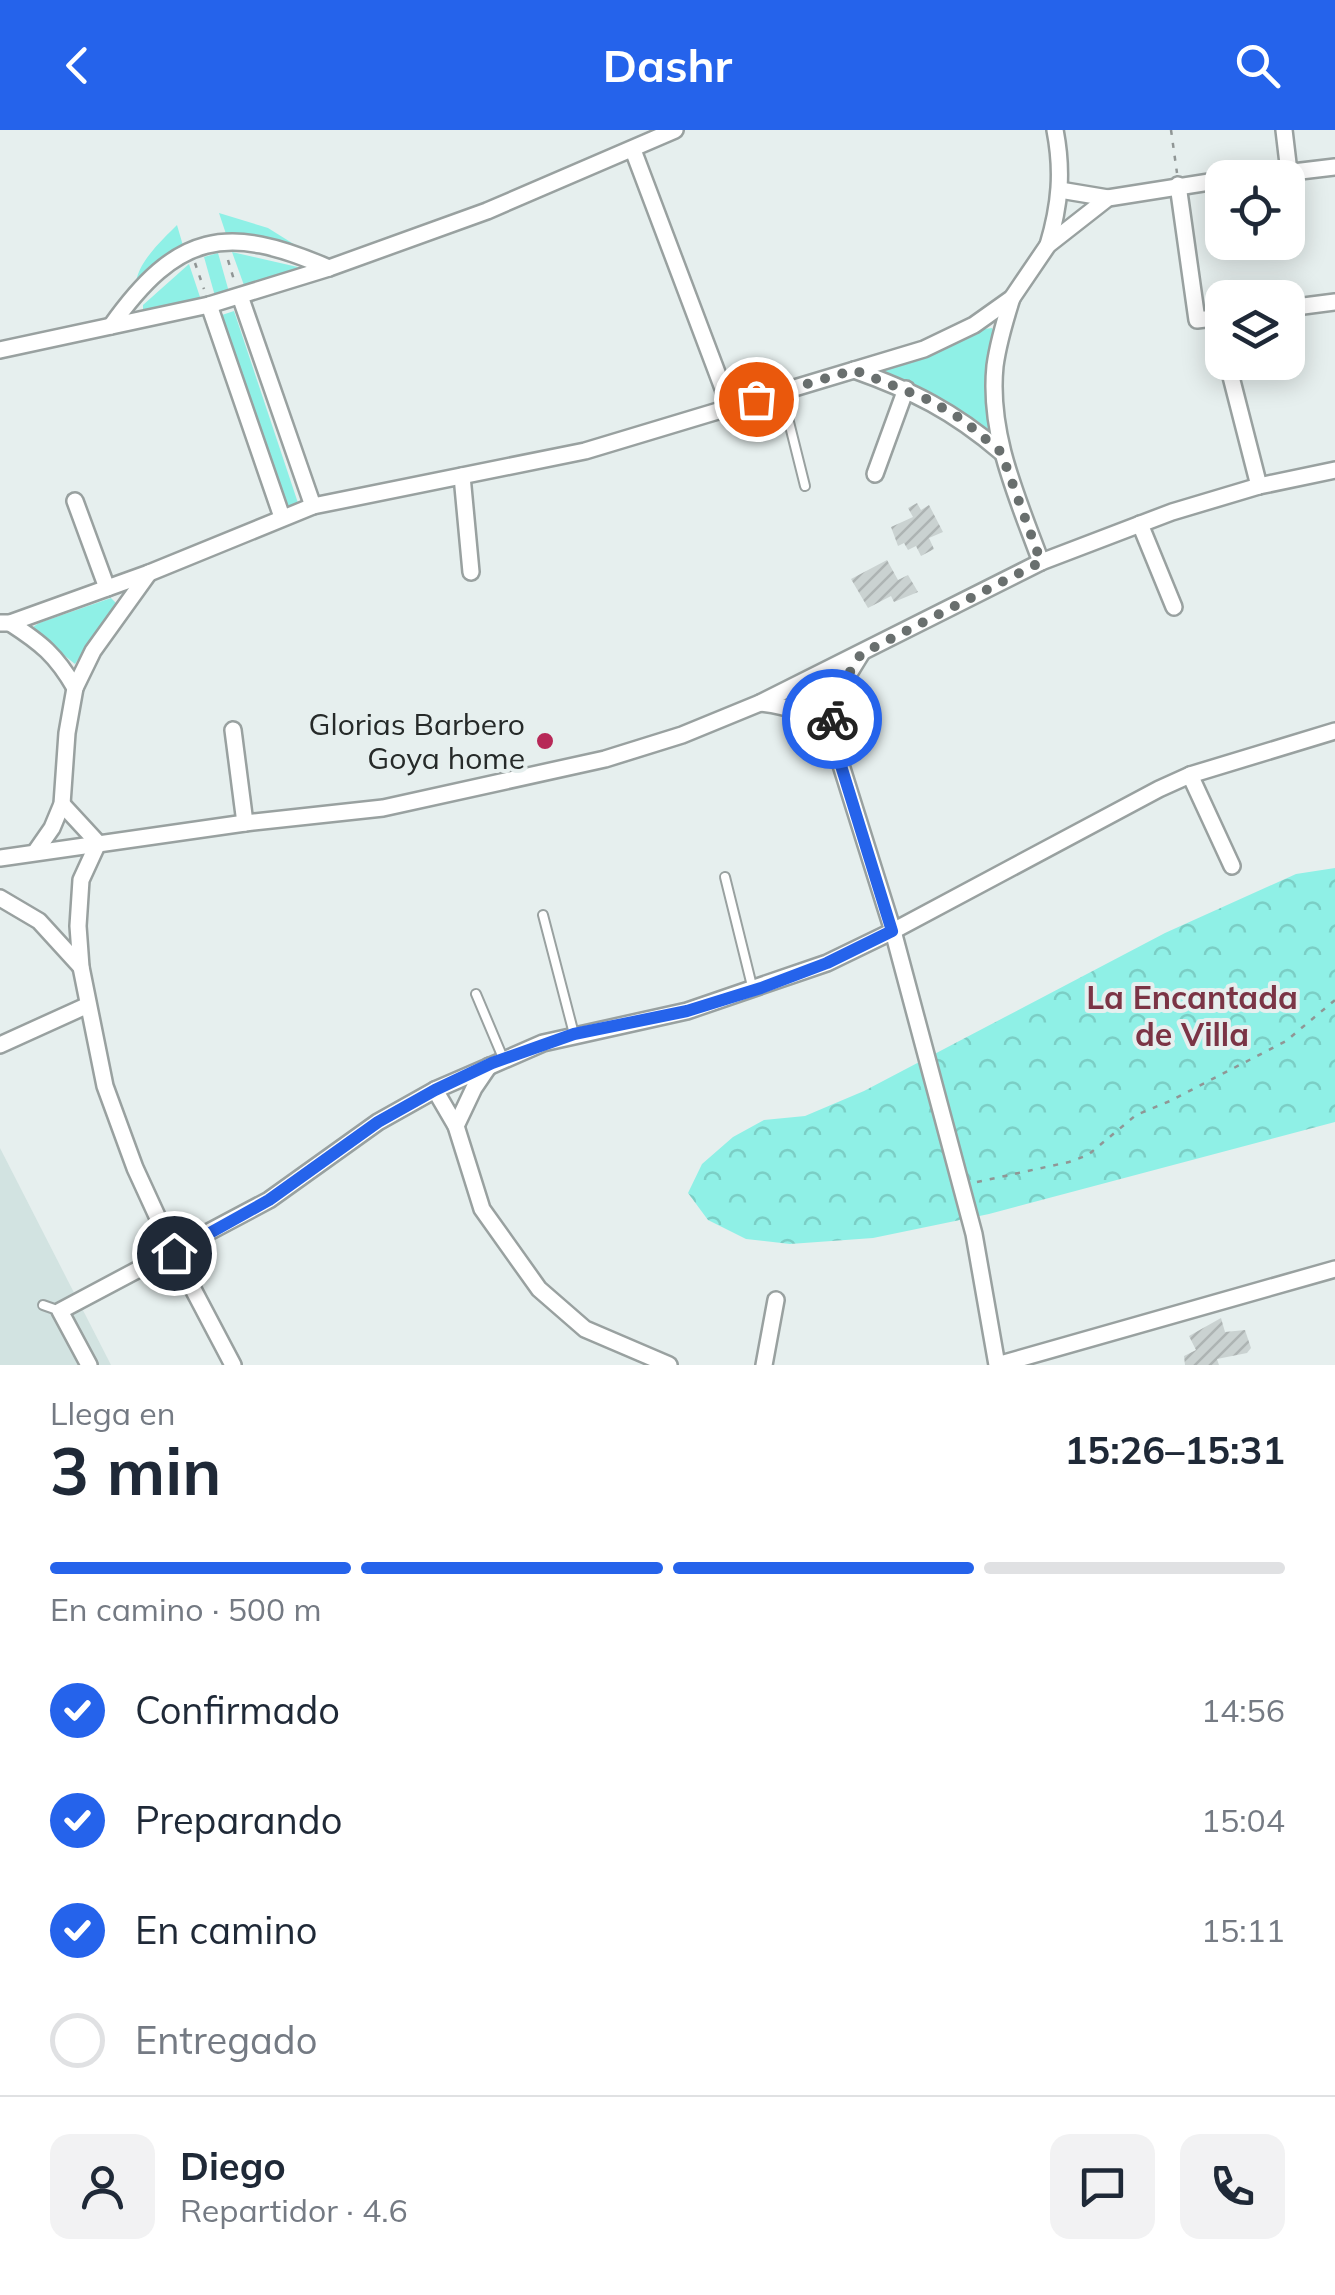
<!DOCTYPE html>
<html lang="es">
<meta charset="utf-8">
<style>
body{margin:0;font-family:Mulish,sans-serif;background:#f2f2f3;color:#1f2937;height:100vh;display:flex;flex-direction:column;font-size:38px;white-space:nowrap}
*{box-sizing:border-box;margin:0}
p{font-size:32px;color:#747a83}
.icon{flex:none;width:55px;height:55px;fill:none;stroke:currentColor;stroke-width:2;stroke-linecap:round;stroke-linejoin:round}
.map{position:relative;height:1235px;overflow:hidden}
.side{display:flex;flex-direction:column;background:#fff;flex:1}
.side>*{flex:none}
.tools{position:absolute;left:1205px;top:30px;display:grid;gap:20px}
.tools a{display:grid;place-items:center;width:100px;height:100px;border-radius:20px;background:#fff;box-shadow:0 5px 25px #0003;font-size:50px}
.pin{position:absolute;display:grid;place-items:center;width:85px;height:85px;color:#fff;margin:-42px;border:5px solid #fff;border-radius:50%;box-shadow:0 2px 10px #0007}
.courier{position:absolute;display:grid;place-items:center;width:100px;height:100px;margin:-50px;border:8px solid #2563eb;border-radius:50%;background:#fff;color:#222;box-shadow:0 2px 12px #0007}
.summary em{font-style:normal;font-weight:700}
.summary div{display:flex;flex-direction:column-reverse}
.summary{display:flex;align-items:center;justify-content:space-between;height:170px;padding:0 50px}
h1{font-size:65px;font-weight:700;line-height:75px}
.bar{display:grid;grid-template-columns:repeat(4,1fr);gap:15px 10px;align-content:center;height:120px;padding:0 50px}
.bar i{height:12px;border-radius:8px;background:#e0e1e3}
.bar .selected{background:#2563eb}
.bar p{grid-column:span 4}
.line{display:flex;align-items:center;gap:25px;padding:0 50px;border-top:2px solid #e0e1e3}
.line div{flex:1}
.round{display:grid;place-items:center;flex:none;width:105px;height:105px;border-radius:20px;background:#f2f2f3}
ol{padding:0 50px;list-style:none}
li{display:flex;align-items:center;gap:30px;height:110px}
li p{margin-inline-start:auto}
li .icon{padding:10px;border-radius:50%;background:#2563eb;color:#fff;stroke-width:4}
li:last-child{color:#747a83}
li i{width:55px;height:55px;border:5px solid #e0e1e3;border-radius:50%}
header{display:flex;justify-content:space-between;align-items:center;height:130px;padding:0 50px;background:#2563eb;color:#fff;font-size:45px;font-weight:700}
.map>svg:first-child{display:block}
</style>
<header><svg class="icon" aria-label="back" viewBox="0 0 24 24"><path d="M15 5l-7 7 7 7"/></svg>Dashr<svg class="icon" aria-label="search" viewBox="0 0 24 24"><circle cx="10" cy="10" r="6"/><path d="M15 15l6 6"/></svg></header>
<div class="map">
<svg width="1335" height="1235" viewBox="0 0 1335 1235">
<defs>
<pattern id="forest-crowns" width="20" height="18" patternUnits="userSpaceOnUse" patternTransform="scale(2.5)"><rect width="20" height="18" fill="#8ff0e6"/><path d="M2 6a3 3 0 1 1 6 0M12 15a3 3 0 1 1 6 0" fill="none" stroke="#7bcec5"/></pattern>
<pattern id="building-hatch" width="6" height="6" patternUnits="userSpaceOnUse" patternTransform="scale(2.5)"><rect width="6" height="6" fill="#cad2d1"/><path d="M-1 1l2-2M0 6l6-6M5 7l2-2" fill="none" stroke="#adb4b3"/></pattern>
</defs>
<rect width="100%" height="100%" fill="#e6efee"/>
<polygon fill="#d2e3e1" points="0,1018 111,1235 0,1235"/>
<g fill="#8ff0e6">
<polygon points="219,83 268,98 300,118 227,107"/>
<path d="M177,95l7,24 -48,36c0,-21 26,-45 41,-60z"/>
<polygon points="232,122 302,138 304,141 245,158"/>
<polygon points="218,123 229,162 215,166 204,127"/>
<polygon points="189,134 201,170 143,182 143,175"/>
<polygon points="234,181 298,373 286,377 222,185"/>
<path d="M992,198l3,7 -10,45 9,56h-5c-29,-29 -63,-46 -101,-59l-3,-5 3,-4 51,-16 45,-23z"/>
<polygon points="111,468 116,473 75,534 34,501 33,497 39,493"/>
<polygon points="842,543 827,585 782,568"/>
</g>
<polygon fill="url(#forest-crowns)" points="1335,738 1335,992 989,1084 873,1108 790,1114 746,1109 708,1090 688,1063 702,1034 733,1007 764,990 805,986 864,961 1165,803 1296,744"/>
<g fill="url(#building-hatch)">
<polygon points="917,373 921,380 929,375 943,402 929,408 934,419 921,426 916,416 908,420 904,413 898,416 891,397 913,387 908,378"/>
<polygon points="887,430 898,450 908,445 918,462 894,472 891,466 868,478 851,449"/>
<polygon points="1221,1188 1225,1202 1245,1200 1251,1218 1247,1223 1217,1229 1219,1235 1185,1235 1184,1226 1196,1220 1189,1206"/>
</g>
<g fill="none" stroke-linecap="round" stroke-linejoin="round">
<defs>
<g id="lane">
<polyline points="782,264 805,356"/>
<polyline points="725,747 753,860"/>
<polyline points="543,785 574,904"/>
<polyline points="476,864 503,928"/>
<polyline points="43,1175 60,1181"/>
</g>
<g id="street">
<polyline points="1284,0 1289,42"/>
<polyline points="633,20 730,277"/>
<polyline points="1242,48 1335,37"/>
<polyline points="1178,55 1197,190 1222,187"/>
<polyline points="1060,60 1108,68"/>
<path d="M1048,115c12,-40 15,-74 7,-115"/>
<polyline points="240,166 313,376"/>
<path d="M1012,168c-7,22 -14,45 -17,68 -7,69 23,133 46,196"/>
<polyline points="209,175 282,387"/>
<polyline points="1288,178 1335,172"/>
<path d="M111,196c66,-93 115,-103 218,-58"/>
<polyline points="0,220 209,175 329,138 487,81 675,0"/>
<polyline points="1228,235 1259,356"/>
<path d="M854,240c59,21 99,41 147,82"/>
<polyline points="875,344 906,259"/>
<polyline points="462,346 471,442"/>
<polyline points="75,371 107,458"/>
<polyline points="1140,394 1174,477"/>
<polyline points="0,493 10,493 149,443 313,376 585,321 924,219 974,195 1012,168 1048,115 1108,68 1222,50"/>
<path d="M10,493c31,20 46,32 65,65"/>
<polyline points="861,524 845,550 830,600 893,801 974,1104 997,1235 1335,1139"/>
<path d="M760,573c28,3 47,10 70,27"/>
<polyline points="233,600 245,693"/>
<polyline points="1190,645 1232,736"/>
<polyline points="62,674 98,713 81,750 78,796 81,837 105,956 135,1038 174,1123 233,1235"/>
<polyline points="36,721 52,698 62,674 67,603 75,558 93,521 149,443"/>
<polyline points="0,728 245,693 383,678 605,629 682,605 760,573 1041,432 1172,382 1259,356 1335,340"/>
<polyline points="0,768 39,791 81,837"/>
<polyline points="0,915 88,875"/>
<polyline points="435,960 456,996 482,1079 539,1159 585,1199 669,1235"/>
<polyline points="456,996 474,958 489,936"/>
<polyline points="89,1235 60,1181 269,1070 378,992 435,960 543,913 687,881 827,833 893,801 1159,659 1190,645 1335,601"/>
<polyline points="764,1235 776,1170"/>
</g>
</defs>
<use href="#lane" stroke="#99a1a0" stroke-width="12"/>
<use href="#street" stroke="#99a1a0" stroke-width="20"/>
<g stroke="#909695" stroke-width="2.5" stroke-dasharray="5 8" stroke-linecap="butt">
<polyline points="1171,0 1177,43"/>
<polyline points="228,130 234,150"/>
<polyline points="195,133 204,159"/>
<polyline points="977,1052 1069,1032 1088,1025 1136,985 1170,971 1286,911 1335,870"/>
</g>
<use href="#lane" stroke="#fff" stroke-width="8"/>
<use href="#street" stroke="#fff" stroke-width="15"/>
</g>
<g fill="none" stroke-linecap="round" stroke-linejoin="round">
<polyline stroke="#696f6e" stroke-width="10" stroke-dasharray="0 18" points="756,269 854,240 929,270 963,290 1001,322 1041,432 861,524 845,550 832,589"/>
<polyline stroke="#2563eb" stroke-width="12" points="174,1123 269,1070 378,992 435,960 492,933 574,904 687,881 761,858 827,833 892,801 830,600 832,589"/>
</g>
<circle fill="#b72857" stroke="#e6efee" stroke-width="4" cx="545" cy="611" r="10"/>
<g text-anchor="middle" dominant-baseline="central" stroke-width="8" stroke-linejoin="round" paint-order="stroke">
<g font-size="30" fill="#262a29" stroke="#e6efee" text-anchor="end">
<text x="525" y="594">Glorias Barbero<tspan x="525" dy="34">Goya home</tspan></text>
</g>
<g font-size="32" font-weight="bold" fill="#7b3445" stroke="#e6efee">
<text x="1192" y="867">La Encantada<tspan x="1192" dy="37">de Villa</tspan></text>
</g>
</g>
</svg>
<div class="tools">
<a><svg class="icon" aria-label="locate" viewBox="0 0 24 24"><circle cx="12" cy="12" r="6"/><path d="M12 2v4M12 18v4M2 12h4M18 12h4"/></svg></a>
<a><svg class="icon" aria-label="layers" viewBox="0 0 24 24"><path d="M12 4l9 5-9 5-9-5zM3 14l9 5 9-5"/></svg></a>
</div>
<div class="pin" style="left:756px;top:269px;background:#ea580c"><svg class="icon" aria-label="bag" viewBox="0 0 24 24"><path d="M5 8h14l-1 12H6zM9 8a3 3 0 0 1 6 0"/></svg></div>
<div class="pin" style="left:174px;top:1123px;background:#1f2937"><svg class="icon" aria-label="home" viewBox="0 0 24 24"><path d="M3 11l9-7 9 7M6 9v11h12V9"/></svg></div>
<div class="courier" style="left:832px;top:589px"><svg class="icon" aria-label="bike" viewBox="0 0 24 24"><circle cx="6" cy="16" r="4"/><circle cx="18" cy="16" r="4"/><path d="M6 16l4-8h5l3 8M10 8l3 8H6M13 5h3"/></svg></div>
</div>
<section class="side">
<div class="summary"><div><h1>3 min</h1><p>Llega en</p></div><em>15:26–15:31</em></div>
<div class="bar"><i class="selected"></i><i class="selected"></i><i class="selected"></i><i></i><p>En camino · 500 m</p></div>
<ol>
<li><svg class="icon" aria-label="check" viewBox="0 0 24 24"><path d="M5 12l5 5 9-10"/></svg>Confirmado<p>14:56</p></li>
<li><svg class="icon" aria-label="check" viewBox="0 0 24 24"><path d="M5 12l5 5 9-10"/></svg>Preparando<p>15:04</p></li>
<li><svg class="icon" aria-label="check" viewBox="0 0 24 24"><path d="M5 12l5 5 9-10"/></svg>En camino<p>15:11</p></li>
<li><i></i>Entregado</li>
</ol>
<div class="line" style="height:180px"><a class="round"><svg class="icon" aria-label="person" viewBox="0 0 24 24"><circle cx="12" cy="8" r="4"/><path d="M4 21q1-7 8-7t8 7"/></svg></a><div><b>Diego</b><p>Repartidor · 4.6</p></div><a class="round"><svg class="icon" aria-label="chat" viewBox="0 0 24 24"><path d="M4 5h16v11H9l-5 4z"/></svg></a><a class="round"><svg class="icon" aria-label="phone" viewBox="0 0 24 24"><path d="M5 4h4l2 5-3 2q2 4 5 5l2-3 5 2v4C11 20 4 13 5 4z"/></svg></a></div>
</section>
